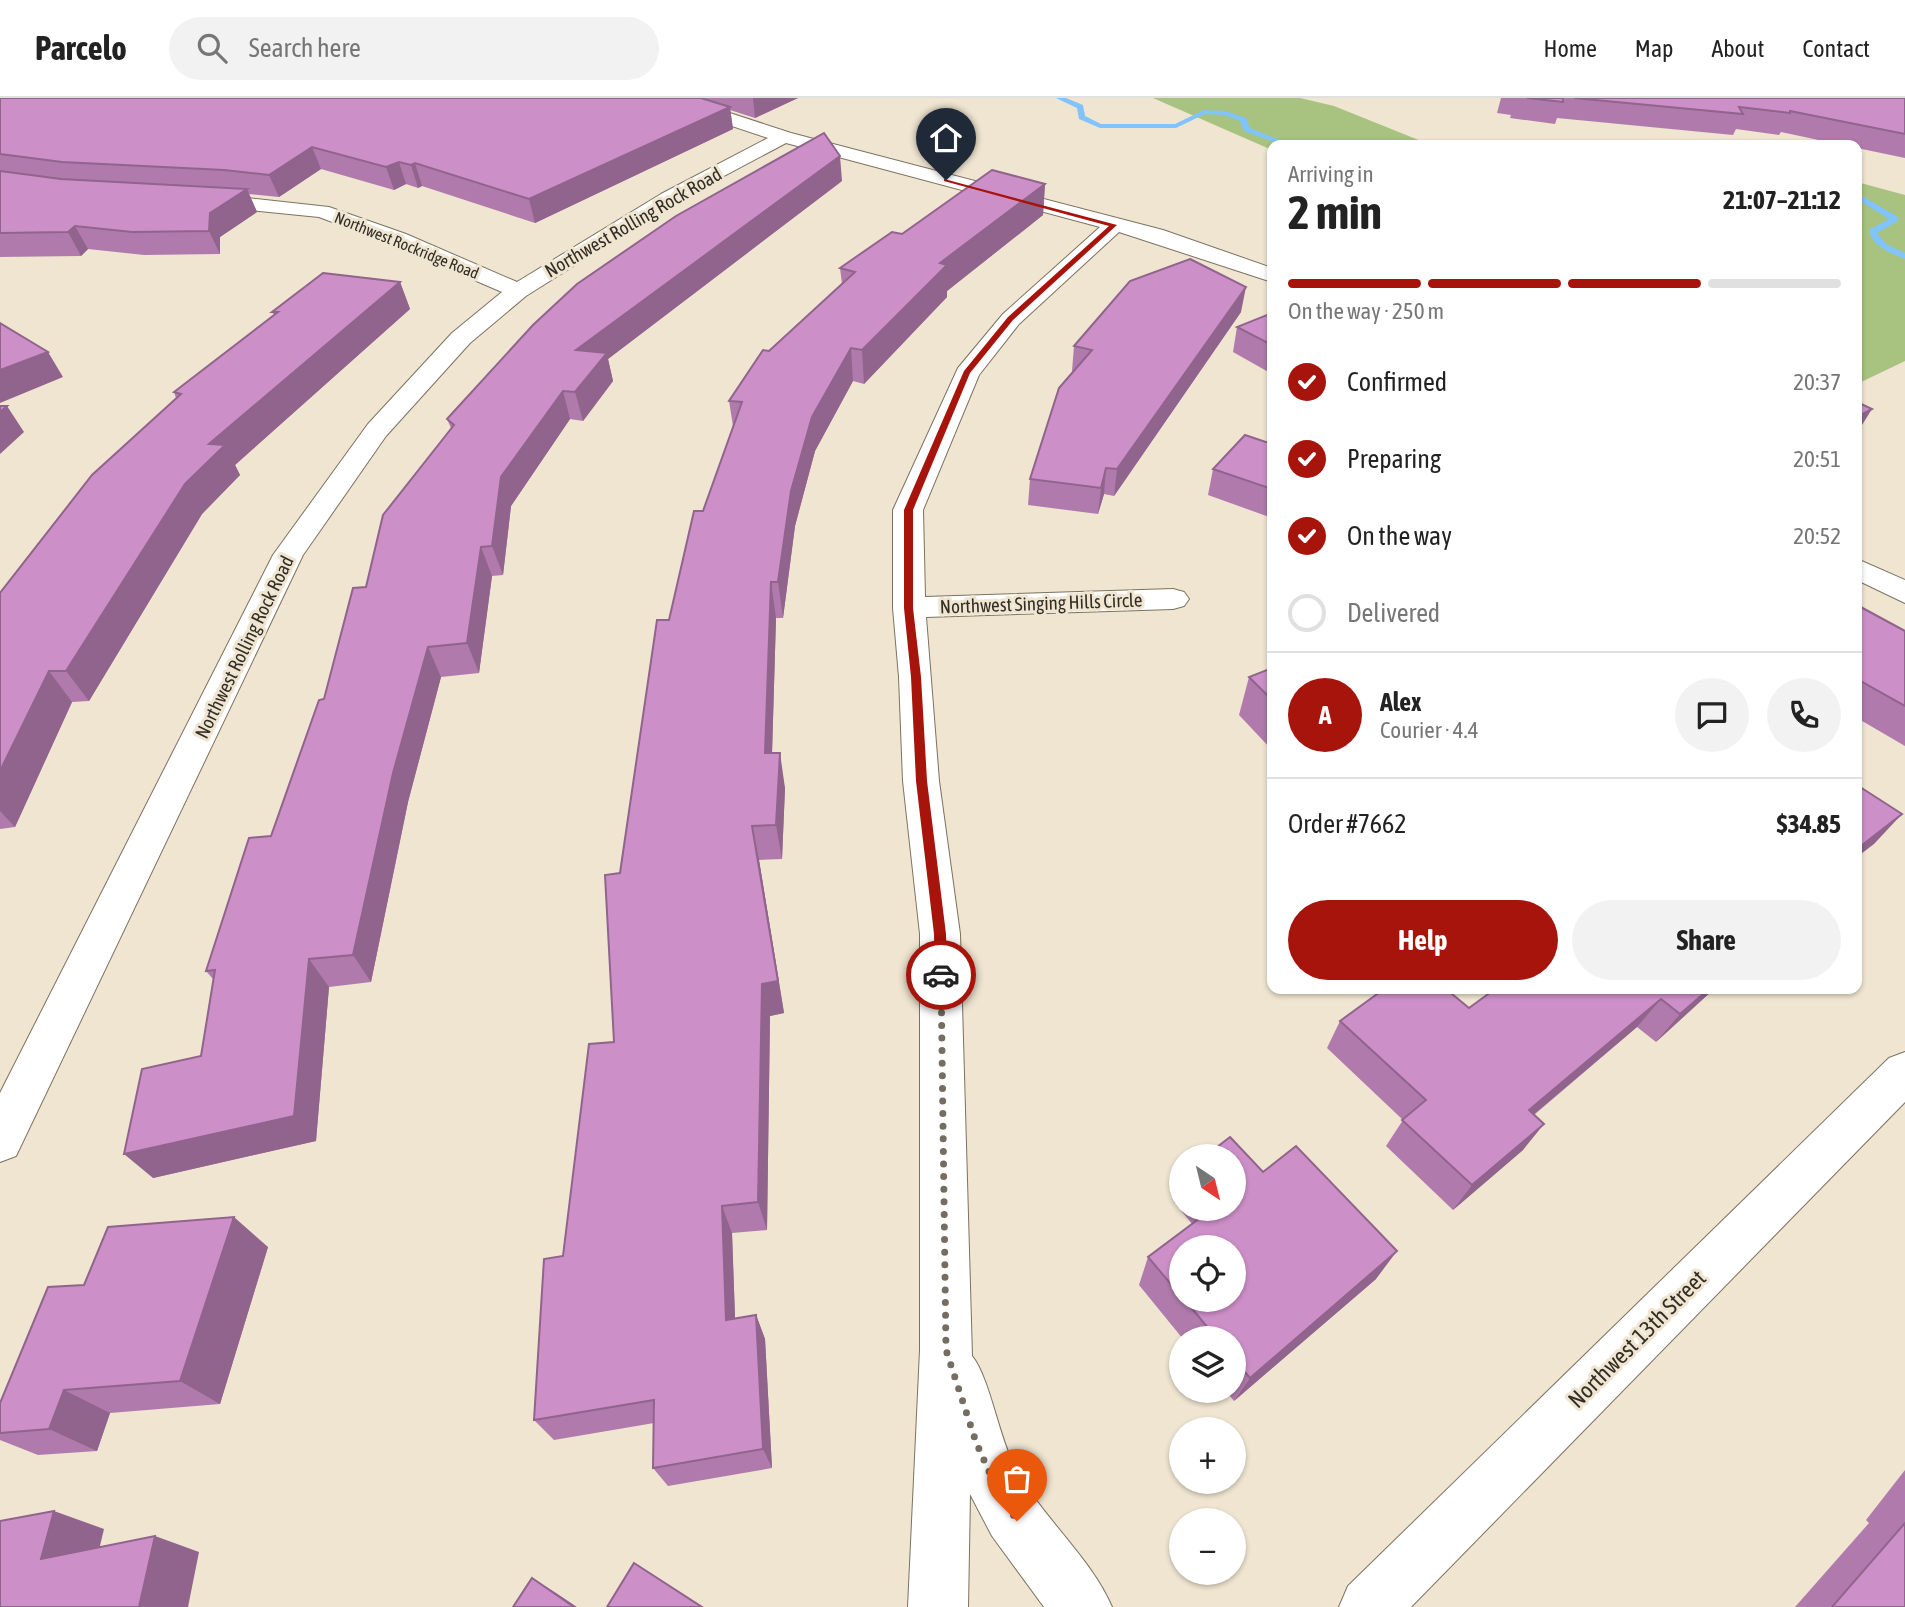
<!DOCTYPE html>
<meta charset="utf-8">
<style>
body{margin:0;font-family:"Asap Condensed",sans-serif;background:#f2f2f2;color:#222;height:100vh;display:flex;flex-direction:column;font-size:26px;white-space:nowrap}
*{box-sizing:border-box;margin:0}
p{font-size:23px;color:#767676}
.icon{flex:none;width:38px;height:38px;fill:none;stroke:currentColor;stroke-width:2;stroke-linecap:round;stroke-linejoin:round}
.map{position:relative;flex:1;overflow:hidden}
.side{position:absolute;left:1267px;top:42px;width:595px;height:854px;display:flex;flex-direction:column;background:#fff;border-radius:14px;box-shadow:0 2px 5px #0004}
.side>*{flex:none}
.needle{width:46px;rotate:145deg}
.tools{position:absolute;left:1169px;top:1046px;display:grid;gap:14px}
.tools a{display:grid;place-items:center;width:77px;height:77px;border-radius:50%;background:#fff;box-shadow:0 2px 5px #0004;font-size:35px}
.pin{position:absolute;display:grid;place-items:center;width:60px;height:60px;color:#fff;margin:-72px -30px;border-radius:50% 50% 50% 0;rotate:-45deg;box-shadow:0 0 7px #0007}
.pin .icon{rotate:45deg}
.courier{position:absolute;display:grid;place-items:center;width:70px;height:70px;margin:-35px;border:5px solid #a7140b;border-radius:50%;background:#fff;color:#222;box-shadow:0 2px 9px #0007}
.headline em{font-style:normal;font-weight:700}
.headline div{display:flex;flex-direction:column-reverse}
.headline{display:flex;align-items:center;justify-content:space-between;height:119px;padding:0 21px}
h1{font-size:46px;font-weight:700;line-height:52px}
.bar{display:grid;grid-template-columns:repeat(4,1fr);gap:10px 7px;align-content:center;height:84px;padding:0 21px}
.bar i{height:9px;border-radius:5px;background:#e0e0e0}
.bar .active{background:#a7140b}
.bar p{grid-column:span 4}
.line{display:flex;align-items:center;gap:18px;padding:0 21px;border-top:2px solid #e0e0e0}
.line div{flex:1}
.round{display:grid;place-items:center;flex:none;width:74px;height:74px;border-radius:37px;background:#f2f2f2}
ol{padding:0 21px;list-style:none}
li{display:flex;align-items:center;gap:21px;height:77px}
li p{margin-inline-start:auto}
li .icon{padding:7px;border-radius:50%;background:#a7140b;color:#fff;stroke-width:4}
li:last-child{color:#767676}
li i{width:38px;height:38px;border:4px solid #e0e0e0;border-radius:50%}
.primary-button{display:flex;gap:14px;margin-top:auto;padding:14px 21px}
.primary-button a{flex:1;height:80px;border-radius:42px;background:#a7140b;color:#fff;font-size:28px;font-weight:700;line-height:80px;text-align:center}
.primary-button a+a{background:#f2f2f2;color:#222}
header{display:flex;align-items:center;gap:42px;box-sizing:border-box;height:98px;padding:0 35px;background:#fff;border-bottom:2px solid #e0e0e0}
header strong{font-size:33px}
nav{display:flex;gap:38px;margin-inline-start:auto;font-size:24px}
.search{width:490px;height:63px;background:#f2f2f2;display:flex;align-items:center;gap:18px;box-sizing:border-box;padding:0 24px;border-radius:38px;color:#767676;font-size:26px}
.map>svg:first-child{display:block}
</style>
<header>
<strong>Parcelo</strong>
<div class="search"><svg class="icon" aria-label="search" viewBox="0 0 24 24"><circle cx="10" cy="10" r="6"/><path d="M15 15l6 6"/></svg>Search here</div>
<nav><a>Home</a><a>Map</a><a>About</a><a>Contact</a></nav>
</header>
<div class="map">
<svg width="1905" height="1509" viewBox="0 0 1905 1509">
<rect width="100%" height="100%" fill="#efe5d1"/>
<g fill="#a7c37f">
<polygon points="1153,0 1300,0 1334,8 1431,47 1272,47 1272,52"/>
<polygon points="1857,84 1905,97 1905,263 1857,286"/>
</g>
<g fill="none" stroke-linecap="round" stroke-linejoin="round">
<g fill="#81c3fc" fill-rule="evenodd">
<polygon points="1056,0 1066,0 1083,7 1085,18 1101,26 1175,26 1204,12 1225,13 1246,20 1250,30 1292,47 1282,47 1244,33 1240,23 1224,17 1205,16 1176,30 1100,30 1079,21 1077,10"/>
<path d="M1857,95l41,24v4l-21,12 9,11 19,9v6c-15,-6 -33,-13 -36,-29l20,-11 -32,-20z"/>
</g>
<defs>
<g id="minor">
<path d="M657,0h27l107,35 372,97 109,38v14l-153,-50 -100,92 -40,51 -56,135 2,87 248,-8 11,3 5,7 -5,7 -11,3 -247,8 13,164 21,153 12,422c17,21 26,76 40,105 26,54 78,94 100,146h-68l-52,-71 -22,-42 -2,113h-60l12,-257v-416l-17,-153 -4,-104 -6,-69v-98l65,-142 45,-54 97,-87 -314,-84 -111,59 -149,94 -56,47 -84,93 -83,119 -287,601 -16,6v-69l273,-538 95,-131 84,-91 50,-41 -112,-48 -71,-27 -118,-12 -7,-2 -3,-4 3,-4 7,-2 128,14 77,27 111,48 144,-88 107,-56 -108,-36z"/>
<polygon points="1857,461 1905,482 1905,505 1857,482"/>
<polygon points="1905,954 1905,1004 1411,1509 1339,1509 1348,1488 1889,960"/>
</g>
</defs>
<use href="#minor" stroke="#7c7261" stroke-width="2"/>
<use href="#minor" fill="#fff" fill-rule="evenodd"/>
</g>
<g fill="#b07bac" fill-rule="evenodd">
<polygon points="0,0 798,0 755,20 730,12 733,31 535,125 422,88 418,90 406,86 394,92 321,71 279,99 249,96 257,114 220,139 220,156 144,157 88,151 81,158 0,159"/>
<polygon points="1501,0 1905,0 1905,60 1857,50 1857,47 1842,47 1781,34 1779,37 1736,31 1733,37 1557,20 1555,26 1510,20 1511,17 1497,15"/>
<polygon points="842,83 608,261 613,283 583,323 570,321 511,408 503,477 492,478 479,575 441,579 408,704 371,884 329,889 316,1043 153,1080 201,958 213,881 206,873 271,738 324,601 366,489 451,330 447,321"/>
<polygon points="1045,86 1043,117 947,193 947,199 864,286 853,283 815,353 795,428 783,520 776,520 772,655 785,690 782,761 759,762 784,915 770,918 767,1132 732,1135 735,1221 756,1217 765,1241 772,1370 668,1388 653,1370 654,1325 554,1342 534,1322 563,1158 614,944 620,775 669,522 703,413 733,328 729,303 769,253 842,186 840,170 902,136"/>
<polygon points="400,184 410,211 235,367 240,377 202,416 89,603 72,604 15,729 0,731 0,495 176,300 174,294 274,217 272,214"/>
<polygon points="1241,214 1114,398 1104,396 1098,416 1028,407 1030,381 1074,273 1072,273 1074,248"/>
<polygon points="1272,215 1272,276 1233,254 1237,229"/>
<polygon points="1272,346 1272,420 1208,397 1213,371"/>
<polygon points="1857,507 1905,533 1905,648 1857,620"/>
<polygon points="1272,570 1272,652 1239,617 1249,579"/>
<polygon points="1495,891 1714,891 1656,944 1637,929 1534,1017 1523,1052 1453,1112 1386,1048 1403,1022 1327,950 1340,923 1469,910"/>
<path d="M1263,1074l113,107 -142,122 -8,-10h8v-52h-51l-44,-54 9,-28 44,-33 -18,-22 7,-21v28h53zM1181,1150l53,52h-53z"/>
<polygon points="268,1149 220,1306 110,1315 97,1353 38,1357 0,1342 0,1305 84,1187"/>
<polygon points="1905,1372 1905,1509 1795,1509 1869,1425 1866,1422"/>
</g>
<g fill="#90648c">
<polygon points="753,0 798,0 755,20"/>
<polygon points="730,9 733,31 535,125 529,101"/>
<polygon points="312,49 321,71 279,99 269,77"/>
<polygon points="840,58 842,83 608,261 613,283 583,323 575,294 576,252"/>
<polygon points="399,64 406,86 394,92 386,69"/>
<polygon points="415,65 422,88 418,90 411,67"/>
<polygon points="1045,86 1043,117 947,193 947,199 864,286 862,252 940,165"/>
<polygon points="247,91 257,114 220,139 220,156 209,133 210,115"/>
<polygon points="75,128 88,151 81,158 68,134"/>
<polygon points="400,184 410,211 235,367 240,377 202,416 89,603 66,573 209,346"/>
<polygon points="1246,189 1241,214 1114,398 1117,371"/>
<polygon points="851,250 853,283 815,353 795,428 783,520 778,484 791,393 812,319"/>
<polygon points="48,254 63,279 0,305 0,272"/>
<polygon points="563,293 570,321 511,408 503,477 492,448 501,379"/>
<polygon points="7,308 24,334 0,356 0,314"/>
<polygon points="1872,311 1857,335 1857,319"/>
<polygon points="1106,370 1104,396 1098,416 1101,390"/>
<polygon points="481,449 492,478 479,575 467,545"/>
<polygon points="771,484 776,520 771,690 765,655"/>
<polygon points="428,549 441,579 408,704 371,884 353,857 393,675"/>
<polygon points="49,573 72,604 15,729 0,713 0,673"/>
<polygon points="780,655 785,690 782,761 776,727"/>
<polygon points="1902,716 1874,746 1857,759 1857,751"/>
<polygon points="752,728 759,762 784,915 770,918 767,1132 758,1104"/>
<polygon points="309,861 329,889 316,1043 153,1080 124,1056"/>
<polygon points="1709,891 1714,891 1656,944 1680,916"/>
<polygon points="1661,901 1637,929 1508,1038 1529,1012"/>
<polygon points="1544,1026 1523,1052 1453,1112 1472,1087"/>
<polygon points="722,1108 732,1135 736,1246 726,1222"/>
<polygon points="234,1119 268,1149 220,1306 180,1283"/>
<polygon points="1397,1153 1376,1181 1234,1303 1250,1280"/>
<polygon points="756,1217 765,1241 772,1370 763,1351"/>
<polygon points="64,1292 110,1315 97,1353 49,1331"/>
<polygon points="54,1413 104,1431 93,1477 41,1461"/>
<polygon points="155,1438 199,1454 188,1509 139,1509"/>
<polygon points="532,1480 556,1495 577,1509 574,1509"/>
</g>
<g fill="#cd8fc8" stroke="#90648c" stroke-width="2">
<polygon points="0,0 701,0 730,9 529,101 415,65 411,67 399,64 386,69 312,49 269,77 224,72 62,64 0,56"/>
<polygon points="1527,0 1563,0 1563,4"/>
<polygon points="1574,0 1905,0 1905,36 1790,13 1790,15 1739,9 1743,16"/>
<polygon points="824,35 840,58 576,252 607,255 575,294 563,293 501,379 492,448 481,449 467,545 428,549 393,675 353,857 309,861 294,1018 124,1056 142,971 201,958 215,872 206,873 249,740 271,738 319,602 324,601 353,490 366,489 383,417 454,327 447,321 533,227 577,186 676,118"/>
<polygon points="992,72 1045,86 940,165 947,167 862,252 851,250 812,319 791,393 778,484 771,484 765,655 780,655 776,727 752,728 778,883 762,886 758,1104 722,1108 726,1222 756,1217 763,1351 653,1370 654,1302 534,1322 544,1161 563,1158 589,946 614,944 605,777 620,775 657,522 669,522 694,413 703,413 742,304 729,303 763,252 769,253 855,174 840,170 892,134 902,136"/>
<polygon points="0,73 61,81 247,91 210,115 209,133 132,134 75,128 68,134 0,135"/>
<polygon points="1190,161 1246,189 1117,371 1106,370 1101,390 1030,381 1059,290 1092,252 1074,248 1130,183"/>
<polygon points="323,175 400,184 209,346 225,347 185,386 66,573 49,573 0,673 0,495 92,377 181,296 174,294 278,214 272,214"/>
<polygon points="1272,215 1272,247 1237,229"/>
<polygon points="0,225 48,254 0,272"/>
<polygon points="1857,304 1872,311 1857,319"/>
<polygon points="0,308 7,308 0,314"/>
<polygon points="1245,337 1272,346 1272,391 1213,371"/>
<polygon points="1857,507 1905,533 1905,608 1857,581"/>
<polygon points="1272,570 1272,602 1249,579"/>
<polygon points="1857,687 1902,716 1857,751"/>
<polygon points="1384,891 1446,891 1469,910 1495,891 1709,891 1680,916 1661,901 1529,1012 1544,1026 1472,1087 1402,1022 1426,1002 1340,923"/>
<polygon points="1230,1039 1263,1074 1296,1048 1397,1153 1250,1280 1234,1261 1234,1241 1217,1241 1185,1202 1234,1202 1234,1150 1181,1150 1181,1198 1148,1159 1212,1111 1234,1111 1234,1059 1204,1059"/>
<polygon points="234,1119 180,1283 64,1292 49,1331 0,1335 0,1305 48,1189 84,1187 108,1129"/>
<polygon points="54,1413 41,1461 155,1438 139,1509 0,1509 0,1423"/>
<polygon points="1905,1425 1905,1509 1832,1509"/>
<polygon points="634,1465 702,1509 607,1509"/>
<polygon points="532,1480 574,1509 513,1509"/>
</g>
<polygon fill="#a7140b" points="944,81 1117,127 1013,222 970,275 913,412 913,510 921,579 927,683 946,836 947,877 941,882 935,877 934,836 916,683 911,579 904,510 904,412 964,273 1008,219 1109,128 944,83"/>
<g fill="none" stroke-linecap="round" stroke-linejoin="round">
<polyline stroke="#746e62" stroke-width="7" stroke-dasharray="0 12.6" points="941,877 946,1252 976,1344 995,1387 1017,1423"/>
</g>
<g text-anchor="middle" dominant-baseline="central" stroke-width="6" stroke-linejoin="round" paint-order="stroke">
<g font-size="16" fill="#322e26" stroke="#efe5d1">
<text transform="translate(407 147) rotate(22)">Northwest Rockridge Road</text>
</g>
<g font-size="19" fill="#322e26" stroke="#efe5d1">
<text transform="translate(633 124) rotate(-30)">Northwest Rolling Rock Road</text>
<text transform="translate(1041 505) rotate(-2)">Northwest Singing Hills Circle</text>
<text transform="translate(244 549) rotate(-64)">Northwest Rolling Rock Road</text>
</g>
<g font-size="23" fill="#322e26" stroke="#efe5d1">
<text transform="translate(1637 1241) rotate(-45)">Northwest 13th Street</text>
</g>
</g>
</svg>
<div class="tools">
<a><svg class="needle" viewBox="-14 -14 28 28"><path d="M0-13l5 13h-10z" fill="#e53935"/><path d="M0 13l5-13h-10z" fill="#767676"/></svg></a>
<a><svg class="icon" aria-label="locate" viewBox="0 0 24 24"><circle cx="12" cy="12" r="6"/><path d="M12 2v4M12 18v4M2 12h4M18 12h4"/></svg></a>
<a><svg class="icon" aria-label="layers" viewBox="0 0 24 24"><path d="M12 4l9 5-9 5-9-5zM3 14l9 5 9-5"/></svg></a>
<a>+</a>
<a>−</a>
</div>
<div class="pin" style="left:1017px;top:1423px;background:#ea580c"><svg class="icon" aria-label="bag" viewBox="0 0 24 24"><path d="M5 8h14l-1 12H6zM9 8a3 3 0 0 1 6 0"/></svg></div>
<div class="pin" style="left:946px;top:82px;background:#1f2937"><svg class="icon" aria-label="home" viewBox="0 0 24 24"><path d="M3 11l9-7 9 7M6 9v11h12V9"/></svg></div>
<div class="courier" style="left:941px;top:877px"><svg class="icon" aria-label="car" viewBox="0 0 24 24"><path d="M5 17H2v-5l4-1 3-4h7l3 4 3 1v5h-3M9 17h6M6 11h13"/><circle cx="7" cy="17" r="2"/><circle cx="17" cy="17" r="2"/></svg></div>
<section class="side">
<div class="headline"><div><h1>2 min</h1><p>Arriving in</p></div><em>21:07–21:12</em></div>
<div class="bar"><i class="active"></i><i class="active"></i><i class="active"></i><i></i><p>On the way · 250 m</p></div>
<ol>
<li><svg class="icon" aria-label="check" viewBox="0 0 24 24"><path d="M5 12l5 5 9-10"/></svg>Confirmed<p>20:37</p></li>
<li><svg class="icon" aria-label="check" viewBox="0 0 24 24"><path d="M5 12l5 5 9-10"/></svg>Preparing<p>20:51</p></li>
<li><svg class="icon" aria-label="check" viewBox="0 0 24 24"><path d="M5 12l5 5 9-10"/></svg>On the way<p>20:52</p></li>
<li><i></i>Delivered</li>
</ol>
<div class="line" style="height:126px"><b class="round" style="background:#a7140b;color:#fff">A</b><div><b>Alex</b><p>Courier · 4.4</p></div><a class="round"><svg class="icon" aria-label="chat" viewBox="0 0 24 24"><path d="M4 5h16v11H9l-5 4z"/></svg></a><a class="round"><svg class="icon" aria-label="phone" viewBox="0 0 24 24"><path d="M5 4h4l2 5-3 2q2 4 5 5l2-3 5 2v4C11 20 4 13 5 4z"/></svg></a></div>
<div class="line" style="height:91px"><div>Order #7662</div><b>$34.85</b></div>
<div class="primary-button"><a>Help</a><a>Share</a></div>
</section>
</div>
